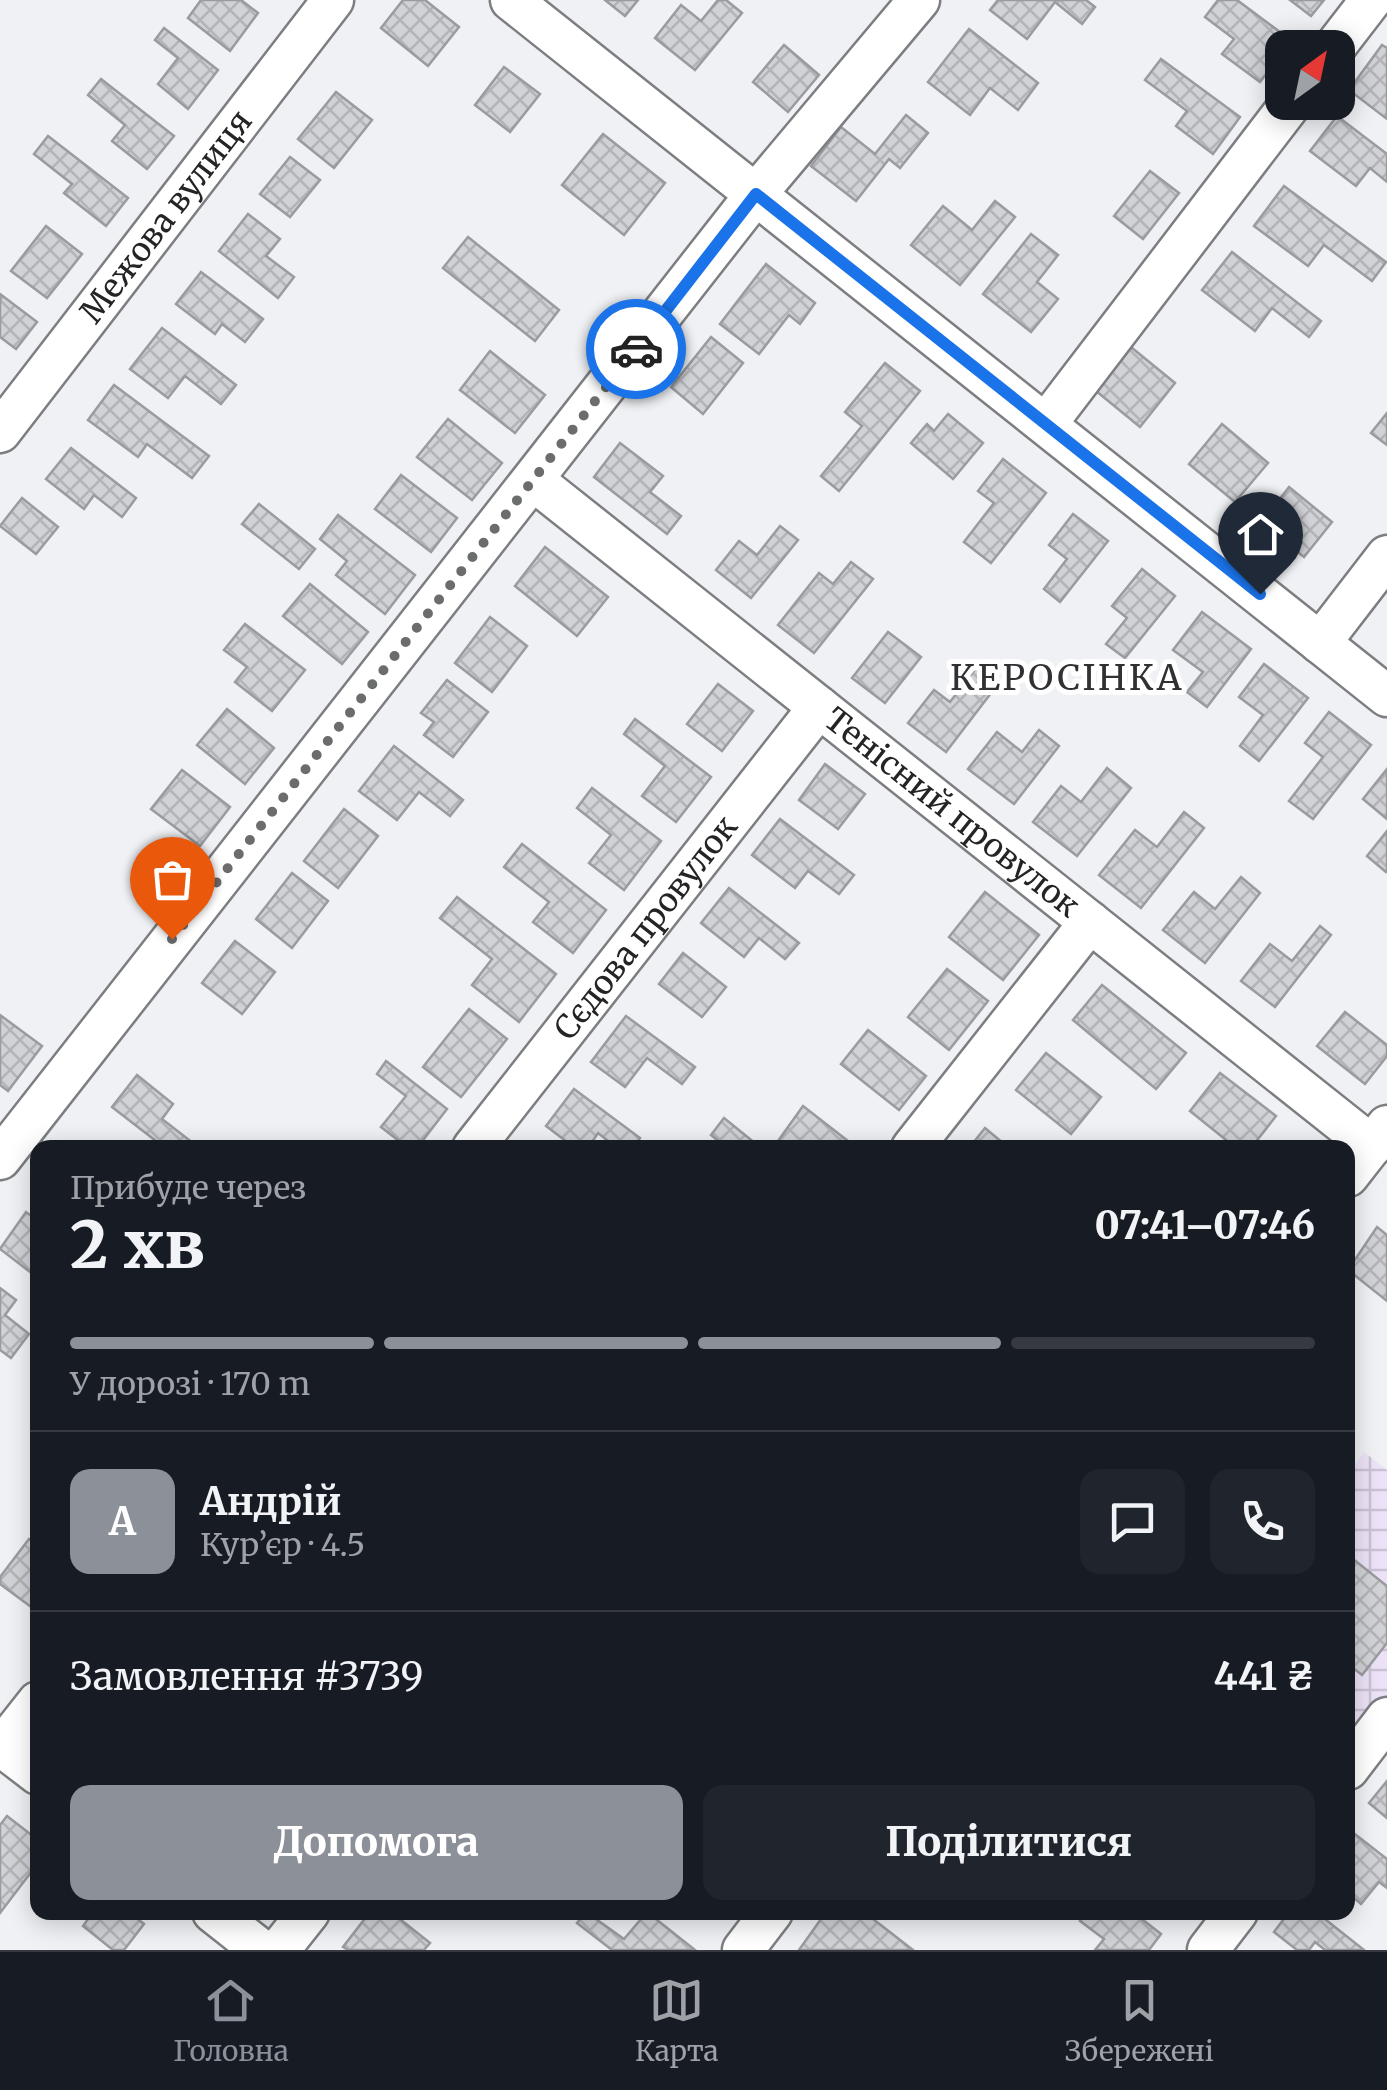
<!DOCTYPE html>
<html lang="uk">
<meta charset="utf-8">
<style>
body{margin:0;font-family:Merriweather,serif;background:#20242c;color:#f1f3f6;height:100vh;display:flex;flex-direction:column;font-size:38px;white-space:nowrap}
*{box-sizing:border-box;margin:0}
p{font-size:32px;color:#9ea1a6}
.icon{flex:none;width:55px;height:55px;fill:none;stroke:currentColor;stroke-width:2;stroke-linecap:round;stroke-linejoin:round}
.map{position:relative;flex:1;overflow:hidden}
.side{position:absolute;left:30px;top:1140px;width:1325px;height:780px;display:flex;flex-direction:column;background:#171b24;border-radius:20px;box-shadow:0 5px 25px #0003}
.side>*{flex:none}
.needle{width:65px;rotate:33deg}
.fabs{position:absolute;left:1265px;top:30px;display:grid;gap:20px}
.fabs a{display:grid;place-items:center;width:90px;height:90px;border-radius:20px;background:#171b24;box-shadow:0 5px 25px #0003;font-size:50px}
.pin{position:absolute;display:grid;place-items:center;width:85px;height:85px;color:#fff;margin:-102px -42px;border-radius:50% 50% 50% 0;rotate:-45deg;box-shadow:0 0 10px #0007}
.pin .icon{rotate:45deg}
.courier{position:absolute;display:grid;place-items:center;width:100px;height:100px;margin:-50px;border:8px solid #1a73e8;border-radius:50%;background:#fff;color:#222;box-shadow:0 2px 12px #0007}
.head em{font-style:normal;font-weight:800}
.head div{display:flex;flex-direction:column-reverse}
.head{display:flex;align-items:center;justify-content:space-between;height:170px;padding:0 40px}
h1{font-size:65px;font-weight:800;line-height:75px}
.bar{display:grid;grid-template-columns:repeat(4,1fr);gap:15px 10px;align-content:center;height:120px;padding:0 40px}
.bar i{height:12px;border-radius:8px;background:#363941}
.bar .active{background:#8c9099}
.bar p{grid-column:span 4}
.line{display:flex;align-items:center;gap:25px;padding:0 40px;border-top:2px solid #363941}
.line div{flex:1}
.round{display:grid;place-items:center;flex:none;width:105px;height:105px;border-radius:20px;background:#20242c}
.primary-button{display:flex;gap:20px;margin-top:auto;padding:20px 40px}
.primary-button a{flex:1;height:115px;border-radius:20px;background:#8c9099;color:#fff;font-size:40px;font-weight:800;line-height:115px;text-align:center}
.primary-button a+a{background:#20242c;color:#f1f3f6}
.tab-bar{display:flex;justify-content:space-around;align-items:center;height:140px;border-top:2px solid #363941;background:#171b24;font-size:28px;color:#9ea1a6}
.tab-bar a{display:grid;justify-items:center;gap:5px}
.tab-bar .active{color:#8c9099}
.map>svg:first-child{display:block}
</style>
<div class="map">
<svg width="1387" height="1950" viewBox="0 0 1387 1950">
<defs>
<pattern id="industrial-grid" width="8" height="8" patternUnits="userSpaceOnUse" patternTransform="scale(2.5)"><rect width="8" height="8" fill="#ece2f7"/><path d="M0 4h8M4 0v8" fill="none" stroke="#cac2d4"/></pattern>
<pattern id="building-cross-hatch" width="8" height="8" patternUnits="userSpaceOnUse" patternTransform="scale(2.5)"><rect width="8" height="8" fill="#d1d2d6"/><path d="M0 0l8 8M0 8l8-8" fill="none" stroke="#b3b4b8"/></pattern>
</defs>
<rect width="100%" height="100%" fill="#eff1f4"/>
<polygon fill="url(#industrial-grid)" points="1364,1452 1387,1470 1387,1698 1351,1745 1348,1474"/>
<g fill="url(#building-cross-hatch)" stroke="#9a9b9e" stroke-width="2.5">
<polygon points="201,0 241,0 258,13 230,51 188,18"/>
<polygon points="403,0 425,0 459,27 428,66 381,28"/>
<polygon points="605,0 638,0 625,16"/>
<polygon points="718,0 726,0 742,13 695,70 655,38 681,5 701,21"/>
<polygon points="998,0 1086,0 1095,7 1082,24 1055,2 1027,39 990,10"/>
<polygon points="1218,0 1237,0 1292,41 1260,82 1222,54 1234,39 1205,17"/>
<polygon points="1290,0 1324,0 1311,16"/>
<polygon points="164,28 218,70 188,109 158,84 178,58 155,40"/>
<polygon points="969,29 1038,83 1018,110 990,88 970,115 928,82"/>
<polygon points="784,45 819,75 788,112 753,82"/>
<polygon points="1382,45 1387,48 1387,119 1349,90"/>
<polygon points="1161,59 1240,117 1213,154 1176,126 1187,111 1145,80"/>
<polygon points="504,67 540,94 510,132 475,105"/>
<polygon points="101,79 174,136 147,169 112,141 125,125 88,95"/>
<polygon points="336,92 372,120 334,168 298,139"/>
<polygon points="906,115 928,133 900,168 889,159 856,201 811,166 841,127 875,154"/>
<polygon points="1337,116 1387,154 1387,182 1370,168 1356,186 1310,151"/>
<polygon points="603,134 665,183 624,235 562,185"/>
<polygon points="48,136 128,198 106,226 64,193 72,184 34,154"/>
<polygon points="290,157 320,180 290,217 260,194"/>
<polygon points="1150,171 1179,193 1143,239 1114,216"/>
<polygon points="1284,186 1386,262 1372,281 1324,245 1308,266 1254,226"/>
<polygon points="995,201 1015,217 960,285 911,245 943,206 972,230"/>
<polygon points="248,214 280,239 266,256 294,277 278,298 219,251"/>
<polygon points="46,226 82,254 47,298 11,271"/>
<polygon points="1031,234 1058,255 1037,282 1058,299 1031,332 983,294"/>
<polygon points="468,237 559,310 535,341 443,268"/>
<polygon points="1232,252 1321,321 1309,337 1272,308 1255,331 1202,290"/>
<polygon points="766,264 815,303 800,324 789,315 759,354 720,324"/>
<polygon points="201,272 263,319 245,342 222,324 215,334 176,304"/>
<polygon points="0,294 37,322 16,349 0,337"/>
<polygon points="162,328 236,385 221,404 185,376 168,398 130,369"/>
<polygon points="711,337 743,363 703,414 671,387"/>
<polygon points="1126,343 1175,383 1140,427 1090,386"/>
<polygon points="490,351 545,395 515,433 460,390"/>
<polygon points="885,363 920,391 839,491 821,476 862,426 845,412"/>
<polygon points="114,385 209,456 192,478 147,444 138,457 88,420"/>
<polygon points="1387,413 1387,445 1371,433"/>
<polygon points="948,414 983,443 953,479 911,443 927,424 934,431"/>
<polygon points="448,419 502,463 472,500 417,457"/>
<polygon points="1222,424 1268,463 1235,502 1189,464"/>
<polygon points="620,443 663,476 650,492 681,516 667,534 594,477"/>
<polygon points="71,448 136,498 122,517 94,495 84,509 46,479"/>
<polygon points="1003,459 1046,493 991,563 964,542 994,503 978,491"/>
<polygon points="401,475 457,518 431,552 375,509"/>
<polygon points="1289,487 1332,522 1304,557 1261,523"/>
<polygon points="22,498 58,527 36,554 0,526"/>
<polygon points="259,504 315,549 299,569 242,524"/>
<polygon points="1073,514 1108,541 1060,602 1044,589 1067,559 1049,545"/>
<polygon points="338,515 415,575 385,614 336,575 347,561 320,539"/>
<polygon points="780,526 798,540 751,598 716,570 739,541 757,555"/>
<polygon points="545,547 608,597 577,636 515,586"/>
<polygon points="851,562 873,579 814,653 778,625 819,573 833,584"/>
<polygon points="1142,569 1175,596 1125,658 1106,644 1127,618 1112,606"/>
<polygon points="310,584 368,632 342,664 283,616"/>
<polygon points="1202,612 1251,649 1207,707 1187,692 1203,672 1173,650"/>
<polygon points="490,617 527,646 492,692 455,663"/>
<polygon points="245,624 305,670 272,711 235,682 247,667 224,650"/>
<polygon points="888,632 921,657 885,703 852,678"/>
<polygon points="1264,664 1308,698 1259,761 1240,746 1263,715 1239,697"/>
<polygon points="977,667 998,684 946,752 908,723 934,690 950,702"/>
<polygon points="447,680 488,712 453,757 424,735 434,722 421,713"/>
<polygon points="718,684 753,711 722,751 687,724"/>
<polygon points="227,709 274,748 245,784 197,745"/>
<polygon points="1329,712 1371,745 1313,819 1289,801 1323,757 1305,743"/>
<polygon points="635,719 711,777 676,822 642,796 665,766 624,734"/>
<polygon points="1039,730 1059,746 1014,804 968,769 997,732 1022,752"/>
<polygon points="394,746 463,800 450,816 419,792 397,820 359,791"/>
<polygon points="825,764 865,794 838,829 799,800"/>
<polygon points="1107,768 1131,788 1077,856 1033,822 1061,786 1081,802"/>
<polygon points="1387,769 1387,819 1363,799"/>
<polygon points="182,770 230,807 200,846 151,809"/>
<polygon points="592,788 661,841 624,890 589,863 611,835 577,808"/>
<polygon points="344,809 378,836 338,888 304,861"/>
<polygon points="1184,812 1204,828 1141,908 1099,875 1135,830 1157,847"/>
<polygon points="780,819 854,875 839,894 808,871 795,888 752,855"/>
<polygon points="1387,831 1387,871 1386,872 1367,856"/>
<polygon points="522,844 606,910 573,953 533,922 549,902 504,867"/>
<polygon points="292,873 328,901 292,948 256,919"/>
<polygon points="1241,877 1260,893 1205,963 1163,930 1194,892 1215,909"/>
<polygon points="729,888 799,943 785,959 759,938 744,957 701,923"/>
<polygon points="985,892 1039,935 1003,980 949,937"/>
<polygon points="457,897 556,974 519,1022 472,985 492,959 440,918"/>
<polygon points="1320,926 1331,935 1275,1007 1241,981 1270,944 1292,961"/>
<polygon points="235,941 275,972 242,1014 202,983"/>
<polygon points="683,953 726,987 702,1017 659,984"/>
<polygon points="947,969 988,1001 949,1050 908,1017"/>
<polygon points="1102,985 1186,1053 1156,1089 1073,1020"/>
<polygon points="469,1009 507,1039 461,1097 423,1067"/>
<polygon points="1345,1012 1387,1045 1387,1056 1365,1084 1317,1046"/>
<polygon points="0,1015 42,1046 8,1091 0,1085"/>
<polygon points="626,1016 695,1067 682,1084 647,1058 625,1087 591,1062"/>
<polygon points="868,1030 926,1076 899,1110 841,1064"/>
<polygon points="1046,1053 1101,1097 1071,1134 1016,1090"/>
<polygon points="386,1061 447,1109 417,1148 408,1148 381,1127 406,1096 377,1074"/>
<polygon points="1220,1073 1276,1116 1251,1148 1236,1148 1190,1111"/>
<polygon points="137,1075 173,1104 162,1119 193,1143 190,1148 165,1148 112,1107"/>
<polygon points="574,1089 640,1138 633,1148 617,1148 598,1133 588,1148 575,1148 546,1126"/>
<polygon points="803,1106 857,1148 773,1148"/>
<polygon points="724,1118 761,1148 727,1148 711,1135"/>
<polygon points="985,1128 1009,1148 969,1148"/>
<polygon points="26,1212 38,1221 38,1278 0,1249"/>
<polygon points="1377,1227 1387,1235 1387,1301 1348,1270"/>
<polygon points="0,1288 16,1300 5,1315 29,1334 11,1358 0,1350"/>
<polygon points="29,1539 38,1546 38,1612 0,1584 0,1577"/>
<polygon points="1348,1555 1387,1586 1387,1643 1362,1675 1348,1664"/>
<polygon points="1387,1781 1387,1818 1369,1803"/>
<polygon points="7,1816 38,1840 38,1863 0,1913 0,1825"/>
<polygon points="1351,1831 1387,1859 1387,1888 1379,1882 1361,1904 1348,1893"/>
<polygon points="93,1912 129,1912 144,1924 124,1950 113,1950 83,1926"/>
<polygon points="370,1912 391,1912 430,1943 424,1950 348,1950 343,1947"/>
<polygon points="586,1912 624,1939 647,1912 695,1950 612,1950 577,1923"/>
<polygon points="826,1912 864,1912 913,1950 799,1950"/>
<polygon points="1087,1912 1133,1912 1161,1934 1149,1950 1095,1950 1104,1939 1080,1921"/>
<polygon points="1289,1912 1316,1912 1364,1950 1325,1950 1315,1942 1309,1950 1297,1950 1274,1932"/>
</g>
<g fill="none" stroke-linecap="round" stroke-linejoin="round">
<defs>
<g id="minor">
<polyline points="511,0 1387,696"/>
<polyline points="1334,48 1371,0"/>
<polyline points="1046,424 1292,102"/>
<path id="s1" d="M0,432l333,-432"/>
<path id="s2" d="M533,480l839,666"/>
<polyline points="1320,643 1387,556"/>
<path id="s3" d="M473,1148l346,-441"/>
<polyline points="912,1148 1090,922"/>
<polyline points="0,1159 756,194 919,0"/>
<polyline points="1348,1176 1387,1126"/>
<polyline points="0,1745 38,1774"/>
<polyline points="0,1750 38,1702"/>
<polyline points="1348,1769 1387,1718"/>
<polyline points="213,1912 261,1950"/>
<polyline points="279,1950 309,1912"/>
<polyline points="743,1950 772,1912"/>
<polyline points="1208,1950 1237,1912"/>
</g>
</defs>
<use href="#minor" stroke="#7d7e81" stroke-width="45"/>
<use href="#minor" stroke="#fff" stroke-width="40"/>
</g>
<g fill="none" stroke-linecap="round" stroke-linejoin="round">
<polyline stroke="#6b6c6d" stroke-width="10" stroke-dasharray="0 18" points="172,939 636,349"/>
<polyline stroke="#1a73e8" stroke-width="12" points="636,349 756,194 1260,594"/>
</g>
<g text-anchor="middle" dominant-baseline="central" stroke-width="10" stroke-linejoin="round" paint-order="stroke">
<g font-size="32" fill="#242425" stroke="#fff">
<text stroke="none"><textPath href="#s1" startOffset="272">Межова вулиця</textPath></text>
<text stroke="none"><textPath href="#s2" startOffset="535">Тенісний провулок</textPath></text>
<text stroke="none"><textPath href="#s3" startOffset="280">Сєдова провулок</textPath></text>
</g>
<g font-size="35" letter-spacing="2.5" fill="#303133" stroke="#fff">
<text x="1067" y="678">КЕРОСІНКА</text>
</g>
</g>
</svg>
<div class="fabs">
<a><svg class="needle" viewBox="-14 -14 28 28"><path d="M0-13l5 13h-10z" fill="#e53935"/><path d="M0 13l5-13h-10z" fill="#9ea1a6"/></svg></a>
</div>
<div class="pin" style="left:172px;top:939px;background:#ea580c"><svg class="icon" aria-label="bag" viewBox="0 0 24 24"><path d="M5 8h14l-1 12H6zM9 8a3 3 0 0 1 6 0"/></svg></div>
<div class="pin" style="left:1260px;top:594px;background:#1f2937"><svg class="icon" aria-label="home" viewBox="0 0 24 24"><path d="M3 11l9-7 9 7M6 9v11h12V9"/></svg></div>
<div class="courier" style="left:636px;top:349px"><svg class="icon" aria-label="car" viewBox="0 0 24 24"><path d="M5 17H2v-5l4-1 3-4h7l3 4 3 1v5h-3M9 17h6M6 11h13"/><circle cx="7" cy="17" r="2"/><circle cx="17" cy="17" r="2"/></svg></div>
<section class="side">
<div class="head"><div><h1>2 хв</h1><p>Прибуде через</p></div><em>07:41–07:46</em></div>
<div class="bar"><i class="active"></i><i class="active"></i><i class="active"></i><i></i><p>У дорозі · 170 m</p></div>
<div class="line" style="height:180px"><b class="round" style="background:#8c9099;color:#fff">А</b><div><b>Андрій</b><p>Кур’єр · 4.5</p></div><a class="round"><svg class="icon" aria-label="chat" viewBox="0 0 24 24"><path d="M4 5h16v11H9l-5 4z"/></svg></a><a class="round"><svg class="icon" aria-label="phone" viewBox="0 0 24 24"><path d="M5 4h4l2 5-3 2q2 4 5 5l2-3 5 2v4C11 20 4 13 5 4z"/></svg></a></div>
<div class="line" style="height:130px"><div>Замовлення #3739</div><b>441 ₴</b></div>
<div class="primary-button"><a>Допомога</a><a>Поділитися</a></div>
</section>
</div>
<nav class="tab-bar">
<a class="active"><svg class="icon" aria-label="home" viewBox="0 0 24 24"><path d="M3 11l9-7 9 7M6 9v11h12V9"/></svg>Головна</a>
<a><svg class="icon" aria-label="map" viewBox="0 0 24 24"><path d="M3 6l6-2 6 2 6-2v14l-6 2-6-2-6 2zM9 4v14M15 6v14"/></svg>Карта</a>
<a><svg class="icon" aria-label="saved" viewBox="0 0 24 24"><path d="M7 4h10v16l-5-4-5 4z"/></svg>Збережені</a>
</nav>
